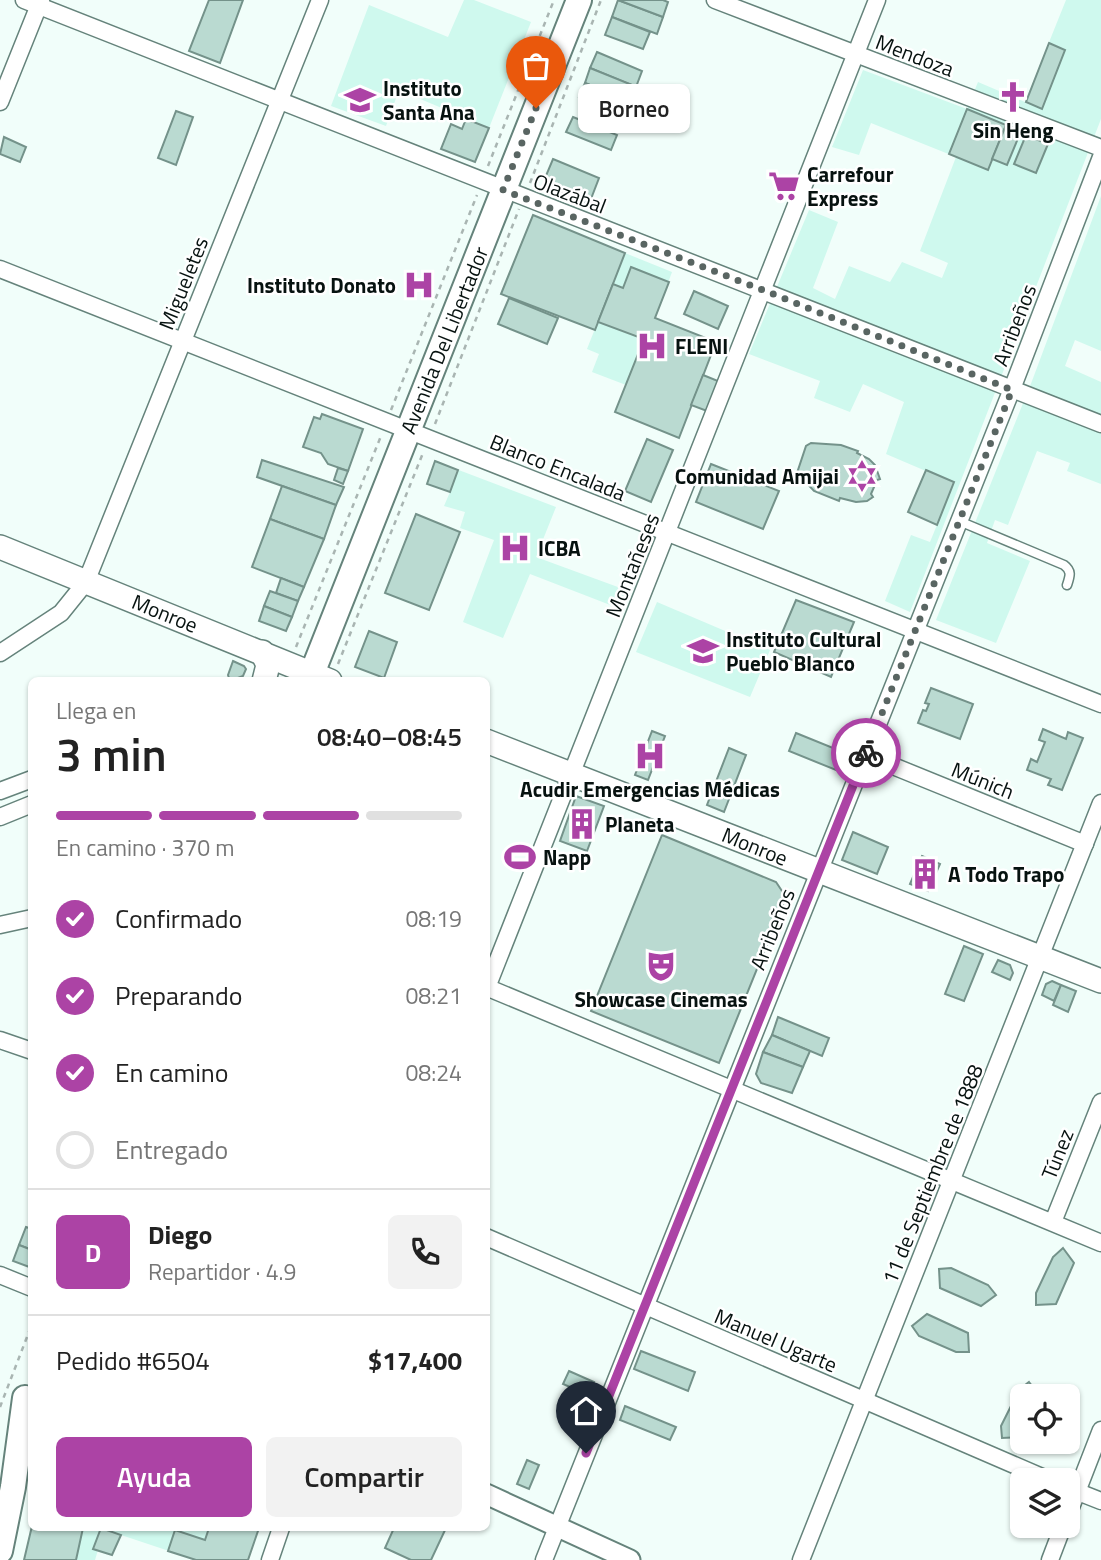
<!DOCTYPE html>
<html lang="es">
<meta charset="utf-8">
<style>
body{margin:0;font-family:"Titillium Web",sans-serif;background:#f2f2f2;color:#222;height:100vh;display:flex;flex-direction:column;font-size:26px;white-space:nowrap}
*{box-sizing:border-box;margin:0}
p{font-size:23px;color:#767676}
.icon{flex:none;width:38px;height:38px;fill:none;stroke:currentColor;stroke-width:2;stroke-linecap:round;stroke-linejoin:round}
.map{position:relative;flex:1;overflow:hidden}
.drawer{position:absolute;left:28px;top:677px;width:462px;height:854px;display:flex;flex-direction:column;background:#fff;border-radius:10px;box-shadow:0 2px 5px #0004}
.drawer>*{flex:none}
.tools{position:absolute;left:1010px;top:1384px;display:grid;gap:14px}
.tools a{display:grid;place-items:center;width:70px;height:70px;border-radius:10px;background:#fff;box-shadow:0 2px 5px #0004;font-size:35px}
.pin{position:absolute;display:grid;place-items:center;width:60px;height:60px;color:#fff;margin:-72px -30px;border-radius:50% 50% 50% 0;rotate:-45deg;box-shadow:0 0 7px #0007}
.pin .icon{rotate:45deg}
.courier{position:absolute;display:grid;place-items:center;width:70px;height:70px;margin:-35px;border:5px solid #ac43a5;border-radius:50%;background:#fff;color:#222;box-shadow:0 2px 9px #0007}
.bubble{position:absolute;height:49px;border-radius:10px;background:#fff;box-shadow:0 2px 5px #0004;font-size:23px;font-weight:600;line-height:49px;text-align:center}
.head em{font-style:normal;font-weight:600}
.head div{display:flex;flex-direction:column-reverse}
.head{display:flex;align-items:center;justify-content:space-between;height:119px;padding:0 28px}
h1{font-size:46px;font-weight:600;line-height:52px}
.bar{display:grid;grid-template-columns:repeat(4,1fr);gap:10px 7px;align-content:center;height:84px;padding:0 28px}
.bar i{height:9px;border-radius:5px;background:#e0e0e0}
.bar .active{background:#ac43a5}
.bar p{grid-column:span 4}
.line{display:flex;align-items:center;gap:18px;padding:0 28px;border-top:2px solid #e0e0e0}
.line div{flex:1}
.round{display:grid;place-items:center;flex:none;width:74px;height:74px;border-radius:10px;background:#f2f2f2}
ol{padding:0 28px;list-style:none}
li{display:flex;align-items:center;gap:21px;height:77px}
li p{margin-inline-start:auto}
li .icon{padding:7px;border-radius:50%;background:#ac43a5;color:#fff;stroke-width:4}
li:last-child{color:#767676}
li i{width:38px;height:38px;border:4px solid #e0e0e0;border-radius:50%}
.cta{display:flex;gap:14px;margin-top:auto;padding:14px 28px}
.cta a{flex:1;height:80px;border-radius:10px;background:#ac43a5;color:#fff;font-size:28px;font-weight:600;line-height:80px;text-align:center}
.cta a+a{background:#f2f2f2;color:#222}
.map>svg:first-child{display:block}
</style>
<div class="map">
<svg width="1101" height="1560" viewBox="0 0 1101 1560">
<rect width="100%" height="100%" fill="#f1fefa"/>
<g fill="#cff9ee">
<polygon points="464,0 474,0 531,22 489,128 399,90 386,126 331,106 369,5 448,37"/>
<polygon points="1066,0 1101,0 1101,119 910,612 885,601 911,535 930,542 954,483 886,454 904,402 863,384 850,412 814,398 820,381 749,354 809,210 838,222 813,288 835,299 849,266 890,282 902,262 942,278 948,263 920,251 956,157 871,123 859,155 832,147 863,70 967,109 978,82 1025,102"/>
<polygon points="1101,196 1101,351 1075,340 1065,366 1101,382 1101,484 1067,471 1070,463 1037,451 1008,525 995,520 987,543 1030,561 996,643 936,620 1032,381"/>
<polygon points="625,253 672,272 655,318 716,342 679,438 615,412 626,385 592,372 599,354 587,349"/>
<polygon points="435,461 556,507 536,557 626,590 618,608 530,574 503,638 463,622 494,540 460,528 465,512 444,506 450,492 427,484"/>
<polygon points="657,602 770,650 750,697 636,652"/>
<polygon points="31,1526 32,1528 259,1528 248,1560 196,1560 121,1535 112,1555 98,1550 95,1560 24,1560"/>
</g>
<g fill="#badad1" stroke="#74928a" stroke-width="2">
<polygon points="209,0 243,0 220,63 189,51"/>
<polygon points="618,0 663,17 657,34 612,17"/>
<polygon points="618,0 663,0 668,2 663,17"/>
<polygon points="612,17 650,32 643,49 605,35"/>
<polygon points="1049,43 1065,50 1042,109 1026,102"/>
<polygon points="597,52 642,71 636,87 590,68"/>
<polygon points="590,68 662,97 656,112 585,83"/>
<polygon points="585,83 656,112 649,128 579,97"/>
<polygon points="967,109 1006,125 988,170 949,154"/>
<polygon points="176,111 193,117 176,165 158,158"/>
<polygon points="573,117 617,135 611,150 566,132"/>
<polygon points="466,119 489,128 475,162 441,149 451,124 462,129"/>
<polygon points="1006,125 1021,131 1007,165 992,159"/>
<polygon points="1026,135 1048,144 1036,173 1014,164"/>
<polygon points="4,137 26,147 20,162 0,154"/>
<polygon points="553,159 599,178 589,204 553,189 545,178"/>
<polygon points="533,215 625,253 595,330 501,294"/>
<polygon points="631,267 669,282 655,318 716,342 679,438 615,412 644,339 598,322 613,284 623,288"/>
<polygon points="694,291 728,306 718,329 684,314"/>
<polygon points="509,298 558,318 547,344 498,324"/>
<polygon points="703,375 718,381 707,411 691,405"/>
<polygon points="322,414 363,429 348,471 328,464 321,453 303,447 314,417 320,419"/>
<polygon points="647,439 673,450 651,502 625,491"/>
<polygon points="811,443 841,445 858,451 857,453 869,459 875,465 880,479 877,480 871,494 873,497 867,501 856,502 840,498 839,501 814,491 797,473 806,446"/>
<polygon points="262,460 344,487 336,505 257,477"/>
<polygon points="435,461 458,470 450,492 427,484"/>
<polygon points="711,464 779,491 763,529 696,502"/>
<polygon points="338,468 348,471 343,484 334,480"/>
<polygon points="926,470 954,482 937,525 908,512"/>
<polygon points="282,486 336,505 324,539 270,519"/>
<polygon points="416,514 460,532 429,610 385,593"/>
<polygon points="270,519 324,539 304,587 252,567"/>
<polygon points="281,578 304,587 298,601 276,593"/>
<polygon points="270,591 298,601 292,617 264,606"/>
<polygon points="796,600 854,622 831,677 774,652"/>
<polygon points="264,606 292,617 286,631 259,621"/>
<polygon points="369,631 397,642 384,678 355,667"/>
<polygon points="233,661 244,666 246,669 243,676 230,681 228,675"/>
<polygon points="931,688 973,704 960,739 918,723 923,710 926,711 929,704 925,703"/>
<polygon points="1043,729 1066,739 1068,732 1083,738 1062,790 1048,785 1051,779 1027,770 1031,759 1037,762 1045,742 1039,740"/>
<polygon points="652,731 665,736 648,780 635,775"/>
<polygon points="796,733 843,752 836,770 789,751"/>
<polygon points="729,748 746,755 724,812 707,805"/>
<polygon points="576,796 604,806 587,851 560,841"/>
<polygon points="853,832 888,847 877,874 842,860"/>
<polygon points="662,835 776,882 786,897 719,1063 591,1011"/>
<polygon points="922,856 940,864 928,891 910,884"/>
<polygon points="964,946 983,954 964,1001 945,994"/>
<polygon points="998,960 1010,965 1013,973 1010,980 992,972"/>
<polygon points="1052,981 1061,985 1054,1001 1042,995 1046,984"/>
<polygon points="1061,985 1076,991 1068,1012 1053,1005"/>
<polygon points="778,1017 829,1038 822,1056 772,1035"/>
<polygon points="772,1035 810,1051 803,1067 763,1052"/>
<polygon points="763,1052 803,1067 792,1093 761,1083 756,1074"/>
<polygon points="26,1227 32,1229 32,1250 19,1245"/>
<polygon points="19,1245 32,1250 32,1268 13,1261"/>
<polygon points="1063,1248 1074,1263 1056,1304 1036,1305 1036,1293 1053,1257"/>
<polygon points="951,1268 988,1285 996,1295 981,1306 940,1288 939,1269"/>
<polygon points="927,1314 968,1333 969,1352 956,1352 919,1336 912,1326"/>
<polygon points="641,1351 695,1372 688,1391 634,1369"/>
<polygon points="569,1371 594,1382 588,1395 563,1384"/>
<polygon points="1029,1382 1040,1396 1022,1396 1022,1437 1002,1438 1001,1426 1019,1390"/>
<polygon points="625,1406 676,1427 670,1440 620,1420"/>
<polygon points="527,1460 539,1465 529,1489 517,1484"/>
<polygon points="32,1526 32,1528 83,1528 76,1560 24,1560"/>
<polygon points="101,1528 121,1535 112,1555 93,1549"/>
<polygon points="209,1528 259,1528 248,1560 196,1560 168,1551 175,1530 205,1540"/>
<polygon points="394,1528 446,1528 431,1560 411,1560 385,1548"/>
</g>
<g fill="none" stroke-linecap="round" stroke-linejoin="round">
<defs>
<path id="service" d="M959,521l105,44c8,6 6,11 3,20"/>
<g id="minor">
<polyline points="24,0 1101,424"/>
<polyline points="715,0 1101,148"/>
<polyline points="0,102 41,0"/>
<polyline points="0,269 1101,704"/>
<polyline points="0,653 61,613 86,582 320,0"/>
<polyline points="866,755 1085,844"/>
<polyline points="0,791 32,779"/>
<polyline points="0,817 32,804"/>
<polyline points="0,925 32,918"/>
<polyline points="486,987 1101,1243"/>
<polyline points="486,990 877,0"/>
<polyline points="0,1040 32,1051"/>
<polyline points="1053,1222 1101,1102"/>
<polyline points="486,1237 1049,1480"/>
<polyline points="0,1275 32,1288"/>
<polyline points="1068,1488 1101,1501"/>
<polyline points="1068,1515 1101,1430"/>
<polyline points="270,1560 281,1528"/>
<polyline points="544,1560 1012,389 1101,157"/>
<polyline points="801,1560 1101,803"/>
<polyline points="1050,1560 1063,1526"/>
</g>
<polyline id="tertiary" points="486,1494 630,1560"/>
<g id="secondary">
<polyline points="0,547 330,681"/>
<polyline points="262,652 268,665 264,681"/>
<polyline points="486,741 1101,981"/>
</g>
<g id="primary">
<polyline points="309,681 579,0"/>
<polyline points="0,1551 13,1487 25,1398"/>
</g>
</defs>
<use href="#service" stroke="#65837b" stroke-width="11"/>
<use href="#minor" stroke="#65837b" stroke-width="19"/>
<use href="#tertiary" stroke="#65837b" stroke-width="23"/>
<use href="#secondary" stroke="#65837b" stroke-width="26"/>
<use href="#primary" stroke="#65837b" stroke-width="28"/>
<g stroke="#a9b5b2" stroke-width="2.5" stroke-dasharray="5 5" stroke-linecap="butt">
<polyline points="488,166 554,0"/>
<polyline points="530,183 601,0"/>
<polyline points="391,410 477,195"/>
<polyline points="435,424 519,209"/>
<polyline points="296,647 381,436"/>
<polyline points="338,664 423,453"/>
<polyline points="0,1407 32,1324"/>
</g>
<use href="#service" stroke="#fff" stroke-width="8"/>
<use href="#minor" stroke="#fff" stroke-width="16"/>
<use href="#tertiary" stroke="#fff" stroke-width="19"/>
<use href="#secondary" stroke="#fff" stroke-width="23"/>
<use href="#primary" stroke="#fff" stroke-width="24"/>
</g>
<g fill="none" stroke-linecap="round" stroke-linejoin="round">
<polyline stroke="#596562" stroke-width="7" stroke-dasharray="0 12.6" points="536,108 503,190 763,290 1012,390 866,753"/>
<polyline stroke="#ac43a5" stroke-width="9" points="586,1453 866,753"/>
</g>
<defs>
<symbol id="church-bare" viewBox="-9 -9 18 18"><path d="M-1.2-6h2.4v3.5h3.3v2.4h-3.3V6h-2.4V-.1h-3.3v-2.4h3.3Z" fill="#ac43a5" stroke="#fff" stroke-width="2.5" paint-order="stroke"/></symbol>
<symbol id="university-bare" viewBox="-9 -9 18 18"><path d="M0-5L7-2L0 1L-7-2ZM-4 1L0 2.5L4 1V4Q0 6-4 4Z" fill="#ac43a5" stroke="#fff" stroke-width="2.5" paint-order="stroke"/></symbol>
<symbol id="supermarket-bare" viewBox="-9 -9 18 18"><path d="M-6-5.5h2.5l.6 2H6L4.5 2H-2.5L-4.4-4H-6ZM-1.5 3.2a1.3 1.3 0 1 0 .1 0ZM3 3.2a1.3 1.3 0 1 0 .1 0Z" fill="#ac43a5" stroke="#fff" stroke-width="2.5" paint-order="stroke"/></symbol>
<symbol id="hospital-bare" viewBox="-9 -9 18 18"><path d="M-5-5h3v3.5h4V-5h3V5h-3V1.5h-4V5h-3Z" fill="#ac43a5" stroke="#fff" stroke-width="2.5" paint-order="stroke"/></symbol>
<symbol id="synagogue-bare" viewBox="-9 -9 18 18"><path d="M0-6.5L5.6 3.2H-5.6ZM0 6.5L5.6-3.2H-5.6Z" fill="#ac43a5" stroke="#fff" stroke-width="2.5" paint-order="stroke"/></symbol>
<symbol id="school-bare" viewBox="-9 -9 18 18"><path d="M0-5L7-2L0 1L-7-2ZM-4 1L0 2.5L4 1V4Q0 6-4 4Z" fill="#ac43a5" stroke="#fff" stroke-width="2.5" paint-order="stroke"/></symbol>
<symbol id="building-bare" viewBox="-9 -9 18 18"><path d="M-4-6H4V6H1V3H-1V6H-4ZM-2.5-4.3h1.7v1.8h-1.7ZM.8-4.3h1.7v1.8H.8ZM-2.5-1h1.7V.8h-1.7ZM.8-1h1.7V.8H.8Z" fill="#ac43a5" stroke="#fff" stroke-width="2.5" paint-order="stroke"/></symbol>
<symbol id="stadium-bare" viewBox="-9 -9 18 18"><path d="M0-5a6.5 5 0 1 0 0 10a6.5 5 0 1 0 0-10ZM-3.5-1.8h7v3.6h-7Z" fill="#ac43a5" stroke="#fff" stroke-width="2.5" paint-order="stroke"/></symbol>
<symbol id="theatre-bare" viewBox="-9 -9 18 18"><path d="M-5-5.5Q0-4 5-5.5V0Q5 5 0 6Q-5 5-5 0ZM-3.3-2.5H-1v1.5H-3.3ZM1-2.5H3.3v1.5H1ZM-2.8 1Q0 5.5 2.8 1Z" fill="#ac43a5" stroke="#fff" stroke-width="2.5" paint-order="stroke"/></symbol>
</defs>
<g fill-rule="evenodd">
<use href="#church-bare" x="991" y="75" width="44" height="44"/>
<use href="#university-bare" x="338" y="78" width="44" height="44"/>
<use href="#supermarket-bare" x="762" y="164" width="44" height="44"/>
<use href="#hospital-bare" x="397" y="263" width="44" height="44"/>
<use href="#hospital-bare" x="630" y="324" width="44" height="44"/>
<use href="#synagogue-bare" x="840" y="454" width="44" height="44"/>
<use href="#hospital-bare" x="493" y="526" width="44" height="44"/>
<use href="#school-bare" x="681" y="629" width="44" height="44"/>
<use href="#hospital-bare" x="628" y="734" width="44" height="44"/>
<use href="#building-bare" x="560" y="802" width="44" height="44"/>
<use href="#stadium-bare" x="498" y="835" width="44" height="44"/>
<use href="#building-bare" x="903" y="852" width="44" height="44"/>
<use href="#theatre-bare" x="639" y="944" width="44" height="44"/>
</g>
<g text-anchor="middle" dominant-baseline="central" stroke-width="5" stroke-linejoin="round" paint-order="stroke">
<g font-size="21" fill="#071210" stroke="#fff">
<text transform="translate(915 55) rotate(21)">Mendoza</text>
<text transform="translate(570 193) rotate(21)">Olazábal</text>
<text transform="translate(183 283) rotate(-68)">Migueletes</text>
<text transform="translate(1014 325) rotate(-69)">Arribeños</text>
<text transform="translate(444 340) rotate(-68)">Avenida Del Libertador</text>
<text transform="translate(558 467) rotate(22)">Blanco Encalada</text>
<text transform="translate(632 565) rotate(-68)">Montañeses</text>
<text transform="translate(165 613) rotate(22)">Monroe</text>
<text transform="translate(983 780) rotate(22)">Múnich</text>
<text transform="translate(755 846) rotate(22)">Monroe</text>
<text transform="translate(772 929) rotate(-68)">Arribeños</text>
<text transform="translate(1057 1154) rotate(-68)">Túnez</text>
<text transform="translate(932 1174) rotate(-68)">11 de Septiembre de 1888</text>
<text transform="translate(776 1340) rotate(23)">Manuel Ugarte</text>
</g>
<g font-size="21" font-weight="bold" fill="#071210" stroke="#fff" text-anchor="start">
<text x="383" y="88">Instituto<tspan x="383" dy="24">Santa Ana</tspan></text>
<text x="1013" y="130" text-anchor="middle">Sin Heng</text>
<text x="807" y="174">Carrefour<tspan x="807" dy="24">Express</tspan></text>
<text x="396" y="285" text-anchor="end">Instituto Donato</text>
<text x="675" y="346">FLENI</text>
<text x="839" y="476" text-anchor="end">Comunidad Amijai</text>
<text x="538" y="548">ICBA</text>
<text x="726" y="639">Instituto Cultural<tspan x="726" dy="24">Pueblo Blanco</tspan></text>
<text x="650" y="789" text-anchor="middle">Acudir Emergencias Médicas</text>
<text x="605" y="824">Planeta</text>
<text x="543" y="857">Napp</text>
<text x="948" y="874">A Todo Trapo</text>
<text x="661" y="999" text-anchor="middle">Showcase Cinemas</text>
</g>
</g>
</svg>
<div class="tools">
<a><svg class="icon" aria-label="locate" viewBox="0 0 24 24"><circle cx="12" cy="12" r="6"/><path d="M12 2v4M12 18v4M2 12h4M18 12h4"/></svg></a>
<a><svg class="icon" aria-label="layers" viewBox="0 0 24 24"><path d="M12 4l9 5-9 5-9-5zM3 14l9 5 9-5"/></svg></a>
</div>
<div class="pin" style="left:536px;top:108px;background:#ea580c"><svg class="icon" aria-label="bag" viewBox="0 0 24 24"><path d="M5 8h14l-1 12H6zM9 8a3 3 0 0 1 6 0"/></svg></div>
<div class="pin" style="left:586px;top:1453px;background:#1f2937"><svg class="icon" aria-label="home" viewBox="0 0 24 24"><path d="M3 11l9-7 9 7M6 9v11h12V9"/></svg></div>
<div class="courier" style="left:866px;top:753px"><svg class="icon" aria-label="bike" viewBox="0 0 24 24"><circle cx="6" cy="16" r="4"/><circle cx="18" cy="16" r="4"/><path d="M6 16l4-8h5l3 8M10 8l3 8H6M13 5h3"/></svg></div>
<div class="bubble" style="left:578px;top:84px;width:112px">Borneo</div>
<section class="drawer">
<div class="head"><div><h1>3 min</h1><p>Llega en</p></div><em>08:40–08:45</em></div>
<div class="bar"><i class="active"></i><i class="active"></i><i class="active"></i><i></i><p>En camino · 370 m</p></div>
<ol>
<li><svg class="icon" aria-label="check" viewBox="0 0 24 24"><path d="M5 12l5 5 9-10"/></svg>Confirmado<p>08:19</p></li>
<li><svg class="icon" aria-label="check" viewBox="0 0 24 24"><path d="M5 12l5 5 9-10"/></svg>Preparando<p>08:21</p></li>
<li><svg class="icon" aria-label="check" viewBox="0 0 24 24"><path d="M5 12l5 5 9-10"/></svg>En camino<p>08:24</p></li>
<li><i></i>Entregado</li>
</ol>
<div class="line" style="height:126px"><b class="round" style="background:#ac43a5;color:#fff">D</b><div><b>Diego</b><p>Repartidor · 4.9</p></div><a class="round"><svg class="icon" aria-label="phone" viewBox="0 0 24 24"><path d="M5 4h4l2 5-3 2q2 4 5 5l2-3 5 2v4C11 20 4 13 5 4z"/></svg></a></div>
<div class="line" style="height:91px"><div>Pedido #6504</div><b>$17,400</b></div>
<div class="cta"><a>Ayuda</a><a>Compartir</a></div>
</section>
</div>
